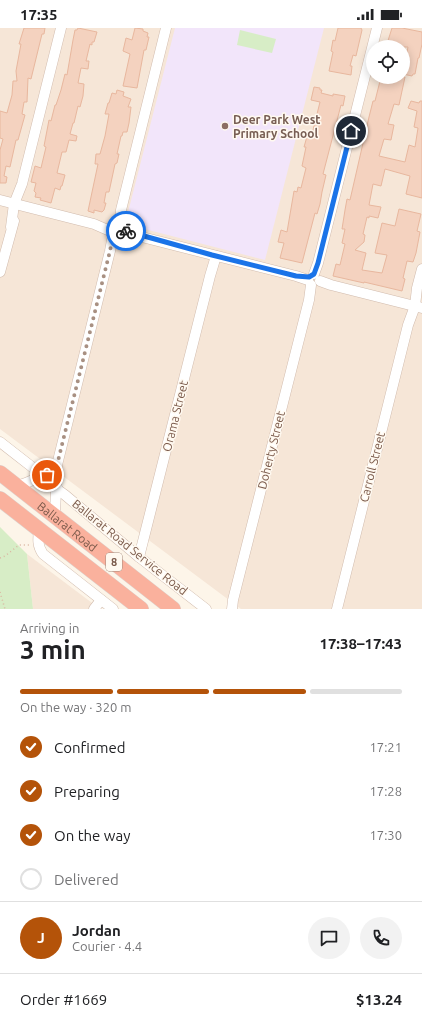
<!DOCTYPE html>
<meta charset="utf-8">
<style>
body{margin:0;font-family:Ubuntu,sans-serif;background:#f2f2f2;color:#202124;height:100vh;display:flex;flex-direction:column;font-size:15px;white-space:nowrap}
*{box-sizing:border-box;margin:0}
p{font-size:13px;color:#757577}
.icon{flex:none;width:22px;height:22px;fill:none;stroke:currentColor;stroke-width:2;stroke-linecap:round;stroke-linejoin:round}
.map{position:relative;height:581px;overflow:hidden}
.panel{display:flex;flex-direction:column;background:#fff;flex:1}
.panel>*{flex:none}
.tools{position:absolute;left:366px;top:12px;display:grid;gap:8px}
.tools a{display:grid;place-items:center;width:44px;height:44px;border-radius:50%;background:#fff;box-shadow:0 2px 10px #0003;font-size:20px}
.pin{position:absolute;display:grid;place-items:center;width:34px;height:34px;color:#fff;margin:-17px;border:2px solid #fff;border-radius:50%;box-shadow:0 1px 4px #0007}
.courier{position:absolute;display:grid;place-items:center;width:40px;height:40px;margin:-20px;border:3px solid #1a73e8;border-radius:50%;background:#fff;color:#222;box-shadow:0 1px 5px #0007}
.summary em{font-style:normal;font-weight:700}
.summary div{display:flex;flex-direction:column-reverse}
.summary{display:flex;align-items:center;justify-content:space-between;height:68px;padding:0 20px}
h1{font-size:26px;font-weight:700;line-height:30px}
.bar{display:grid;grid-template-columns:repeat(4,1fr);gap:6px 4px;align-content:center;height:48px;padding:0 20px}
.bar i{height:5px;border-radius:3px;background:#e0e0e0}
.bar .current{background:#b45309}
.bar p{grid-column:span 4}
.line{display:flex;align-items:center;gap:10px;padding:0 20px;border-top:1px solid #e0e0e0}
.line div{flex:1}
.round{display:grid;place-items:center;flex:none;width:42px;height:42px;border-radius:21px;background:#f2f2f2}
ol{padding:0 20px;list-style:none}
li{display:flex;align-items:center;gap:12px;height:44px}
li p{margin-inline-start:auto}
li .icon{padding:4px;border-radius:50%;background:#b45309;color:#fff;stroke-width:4}
li:last-child{color:#757577}
li i{width:22px;height:22px;border:2px solid #e0e0e0;border-radius:50%}
.status{display:flex;justify-content:space-between;align-items:center;height:28px;padding:0 20px;background:#fff;direction:ltr}
.status svg{height:11px;fill:currentColor}
.map>svg:first-child{display:block}
</style>
<div class="status"><b>17:35</b><svg viewBox="0 0 49 12"><path d="M0 12V9h3v3zM5 12V6h3v6zM10 12V3h3v9zM15 12V0h3v12zM26 1h20v11H26zM47 4h2v5h-2z"/></svg></div>
<div class="map">
<svg width="422" height="581" viewBox="0 0 422 581">
<rect width="100%" height="100%" fill="#fdf5e9"/>
<g fill="#f6e6d7" fill-rule="evenodd">
<path d="M0,0h422v581h-181l-241,-180zM373,19h30v30h-30z"/>
<polygon points="27,526 100,581 33,581"/>
</g>
<polygon fill="#f2e5fa" points="175,0 324,0 265,232 125,196"/>
<g fill="#d7edc6">
<polygon points="240,2 276,11 272,25 237,17"/>
<polygon points="0,499 27,526 33,581 0,581"/>
</g>
<g fill="#f4d2bf" stroke="#e8b79e">
<polygon points="24,0 45,0 44,6 42,6 31,51 28,50 27,74 24,74 22,86 25,87 18,112 16,112 10,139 6,138 4,148 7,149 6,155 0,155 0,122 3,111 0,110 0,83 7,85 12,67 13,53 17,53 16,43 21,16 19,16"/>
<polygon points="78,0 97,4 94,14 92,14 92,17 90,16 86,33 89,33 88,41 81,40 78,55 84,56 83,68 80,79 78,78 74,95 73,95 70,106 77,108 76,113 69,112 66,124 62,124 57,145 65,147 62,158 61,158 60,162 55,160 51,175 40,172 41,170 35,169 36,165 34,163 36,155 31,154 35,138 41,140 46,119 44,118 49,92 51,93 55,77 56,77 61,62 65,46 67,47 73,12 75,2 77,2"/>
<polygon points="135,0 143,1 143,3 148,5 147,9 149,9 146,22 144,22 137,60 123,58 130,26 123,23 126,10 132,12"/>
<polygon points="338,0 361,0 362,2 356,28 353,27 350,38 352,38 351,47 329,43 333,24 331,23 333,12 335,13"/>
<polygon points="392,0 402,0 422,4 422,16 419,30 418,30 415,46 413,46 412,48 403,46 403,38 404,33 405,33 408,19 386,19"/>
<polygon points="381,49 405,49 399,77 394,76 388,96 394,97 391,112 384,111 379,128 405,134 409,117 415,119 418,100 414,99 417,83 408,80 411,73 419,75 420,73 422,73 422,170 406,166 410,148 385,141 381,158 373,156 369,177 381,179 378,190 369,188 369,190 367,189 363,206 365,207 364,214 355,222 366,225 362,242 382,245 387,227 375,225 382,195 395,198 399,181 421,186 417,203 420,204 416,225 413,234 407,233 403,250 405,251 402,263 364,254 364,255 333,248 336,236 340,237 345,216 342,215 345,201 342,201 345,182 347,171 350,172 369,89 373,73 375,73"/>
<polygon points="314,59 320,60 320,62 322,62 321,65 333,68 333,66 345,68 343,78 341,77 323,146 326,147 322,164 320,176 317,186 315,185 302,235 280,230 284,215 278,214 281,202 287,204 294,163 297,164 298,159 301,160 306,140 302,138 306,119 304,119 308,105 312,106 320,74 311,72"/>
<polygon points="117,62 124,64 123,68 131,71 128,79 131,79 129,95 127,104 123,104 122,108 121,108 117,126 119,126 117,135 115,136 109,164 106,164 104,175 106,175 104,182 102,184 94,182 94,185 88,183 98,136 95,136 96,126 100,126 105,108 109,86 105,86 108,75 109,75 112,65 116,66"/>
</g>
<g fill="none" stroke-linecap="round" stroke-linejoin="round">
<defs>
<g id="minor">
<polyline points="0,172 94,196 110,203"/>
<polyline points="120,197 121,182 166,0"/>
<polyline points="11,199 14,176 22,156 61,0"/>
<polyline points="122,202 138,208 296,248 308,252"/>
<polyline points="0,244 14,193"/>
<polyline points="314,246 318,235 377,0"/>
<polyline points="320,253 331,257 422,280"/>
<polyline points="0,414 41,446 53,450 58,462 65,467 139,529 206,581"/>
<path d="M17,458c11,-3 20,-9 31,-11"/>
<polyline points="55,487 57,437 110,223 113,207"/>
<path d="M39,502c-1,8 -2,16 4,24l70,55"/>
<polyline points="139,529 210,248 216,228"/>
<polyline points="94,581 101,572"/>
<polyline points="232,581 233,572 309,272 311,257"/>
<polyline points="337,581 408,297 415,278 417,260 422,241"/>
</g>
<g id="highway">
<path id="s1" d="M0,445l173,136"/>
<polyline points="0,471 141,581"/>
</g>
</defs>
<use href="#minor" stroke="#d1bbad" stroke-width="11"/>
<use href="#highway" stroke="#dcd4d0" stroke-width="16"/>
<g stroke="#dab5a1" stroke-width="1.5" stroke-dasharray="1 3" stroke-linecap="butt">
<polyline points="0,530 5,528 19,517 31,517"/>
<polyline points="0,564 5,581"/>
</g>
<use href="#minor" stroke="#fff" stroke-width="10"/>
<use href="#highway" stroke="#fab19d" stroke-width="15"/>
</g>
<g fill="none" stroke-linecap="round" stroke-linejoin="round">
<polyline stroke="#a89082" stroke-width="4" stroke-dasharray="0 7.2" points="47,447 52,444 57,437 110,223 113,207 119,208 122,202 126,203"/>
<polyline stroke="#1a73e8" stroke-width="5" points="126,203 212,227 296,248 309,249 314,246 318,235 351,103"/>
</g>
<circle fill="#8d6e63" stroke="#fff9f0" stroke-width="1.5" cx="225" cy="98" r="4"/>
<g text-anchor="middle" dominant-baseline="central" stroke-width="3" stroke-linejoin="round" paint-order="stroke">
<rect fill="#fff9f0" stroke="#a2897c" stroke-width="1" x="106" y="525" width="16" height="18" rx="3"/>
<g font-size="11" font-weight="bold" fill="#7a594a">
<text x="114" y="534">8</text>
</g>
<g font-size="12" font-weight="bold" fill="#785e54" stroke="#fff9f0" text-anchor="start">
<text x="233" y="91">Deer Park West<tspan x="233" dy="14">Primary School</tspan></text>
</g>
<g font-size="12" fill="#7a594a" stroke="#fff9f0">
<text transform="translate(175 388) rotate(-76)">Orama Street</text>
<text transform="translate(271 422) rotate(-76)">Doherty Street</text>
<text transform="translate(372 439) rotate(-76)">Carroll Street</text>
<text stroke="none"><textPath href="#s1" startOffset="86">Ballarat Road</textPath></text>
<text transform="translate(130 519) rotate(39)">Ballarat Road Service Road</text>
</g>
</g>
</svg>
<div class="tools">
<a><svg class="icon" aria-label="locate" viewBox="0 0 24 24"><circle cx="12" cy="12" r="6"/><path d="M12 2v4M12 18v4M2 12h4M18 12h4"/></svg></a>
</div>
<div class="pin" style="left:47px;top:447px;background:#ea580c"><svg class="icon" aria-label="bag" viewBox="0 0 24 24"><path d="M5 8h14l-1 12H6zM9 8a3 3 0 0 1 6 0"/></svg></div>
<div class="pin" style="left:351px;top:103px;background:#1f2937"><svg class="icon" aria-label="home" viewBox="0 0 24 24"><path d="M3 11l9-7 9 7M6 9v11h12V9"/></svg></div>
<div class="courier" style="left:126px;top:203px"><svg class="icon" aria-label="bike" viewBox="0 0 24 24"><circle cx="6" cy="16" r="4"/><circle cx="18" cy="16" r="4"/><path d="M6 16l4-8h5l3 8M10 8l3 8H6M13 5h3"/></svg></div>
</div>
<section class="panel">
<div class="summary"><div><h1>3 min</h1><p>Arriving in</p></div><em>17:38–17:43</em></div>
<div class="bar"><i class="current"></i><i class="current"></i><i class="current"></i><i></i><p>On the way · 320 m</p></div>
<ol>
<li><svg class="icon" aria-label="check" viewBox="0 0 24 24"><path d="M5 12l5 5 9-10"/></svg>Confirmed<p>17:21</p></li>
<li><svg class="icon" aria-label="check" viewBox="0 0 24 24"><path d="M5 12l5 5 9-10"/></svg>Preparing<p>17:28</p></li>
<li><svg class="icon" aria-label="check" viewBox="0 0 24 24"><path d="M5 12l5 5 9-10"/></svg>On the way<p>17:30</p></li>
<li><i></i>Delivered</li>
</ol>
<div class="line" style="height:72px"><b class="round" style="background:#b45309;color:#fff">J</b><div><b>Jordan</b><p>Courier · 4.4</p></div><a class="round"><svg class="icon" aria-label="chat" viewBox="0 0 24 24"><path d="M4 5h16v11H9l-5 4z"/></svg></a><a class="round"><svg class="icon" aria-label="phone" viewBox="0 0 24 24"><path d="M5 4h4l2 5-3 2q2 4 5 5l2-3 5 2v4C11 20 4 13 5 4z"/></svg></a></div>
<div class="line" style="height:52px"><div>Order #1669</div><b>$13.24</b></div>
</section>
